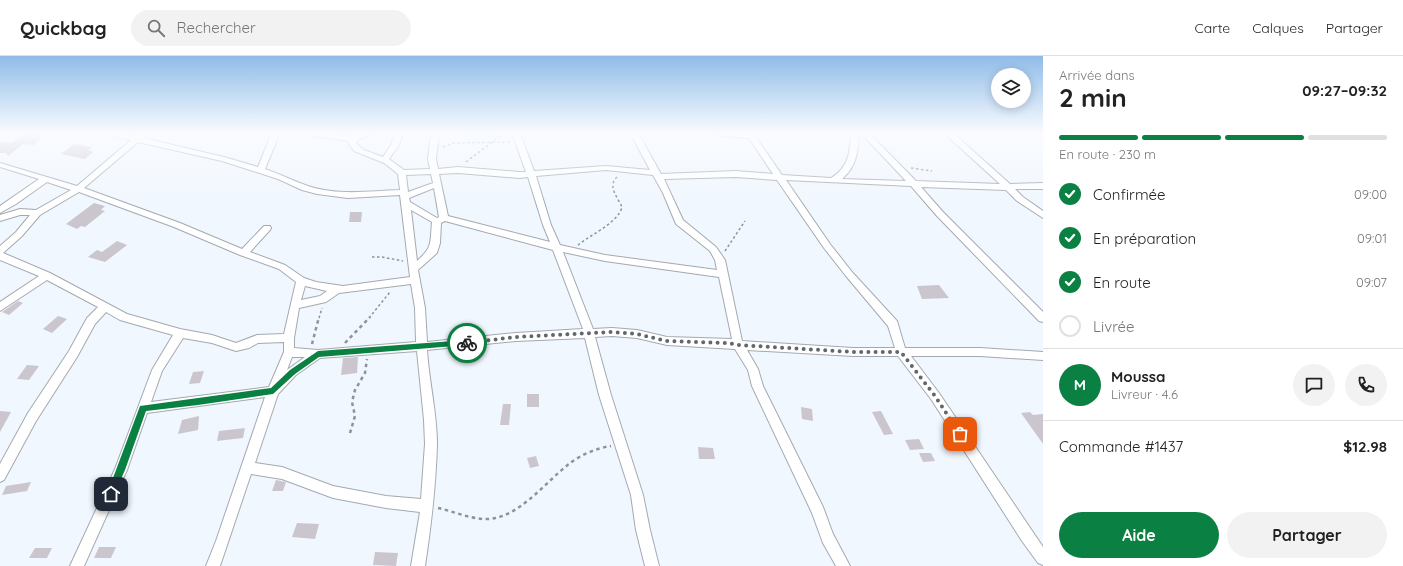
<!DOCTYPE html>
<html lang="fr">
<meta charset="utf-8">
<style>
body{margin:0;font-family:Quicksand,sans-serif;background:#f2f2f2;color:#222;height:100vh;display:flex;flex-direction:column;font-size:15px;white-space:nowrap}
*{box-sizing:border-box;margin:0}
p{font-size:13px;color:#767676}
.icon{flex:none;width:22px;height:22px;fill:none;stroke:currentColor;stroke-width:2;stroke-linecap:round;stroke-linejoin:round}
.map{position:relative;flex:1;overflow:hidden}
.sheet{display:flex;flex-direction:column;background:#fff;width:360px}
.sheet>*{flex:none}
.buttons{position:absolute;left:991px;top:12px;display:grid;gap:8px}
.buttons a{display:grid;place-items:center;width:40px;height:40px;border-radius:50%;background:#fff;box-shadow:0 2px 10px #0003;font-size:20px}
.pin{position:absolute;display:grid;place-items:center;width:34px;height:34px;color:#fff;margin:-17px;border-radius:8px;box-shadow:0 2px 6px #0006}
.courier{position:absolute;display:grid;place-items:center;width:40px;height:40px;margin:-20px;border:3px solid #0b8043;border-radius:50%;background:#fff;color:#222;box-shadow:0 1px 5px #0007}
.summary em{font-style:normal;font-weight:700}
.summary div{display:flex;flex-direction:column-reverse}
.summary{display:flex;align-items:center;justify-content:space-between;height:68px;padding:0 16px}
h1{font-size:26px;font-weight:700;line-height:30px}
.bar{display:grid;grid-template-columns:repeat(4,1fr);gap:6px 4px;align-content:center;height:48px;padding:0 16px}
.bar i{height:5px;border-radius:3px;background:#e0e0e0}
.bar .active{background:#0b8043}
.bar p{grid-column:span 4}
.line{display:flex;align-items:center;gap:10px;padding:0 16px;border-top:1px solid #e0e0e0}
.line div{flex:1}
.round{display:grid;place-items:center;flex:none;width:42px;height:42px;border-radius:21px;background:#f2f2f2}
ol{padding:0 16px;list-style:none}
li{display:flex;align-items:center;gap:12px;height:44px}
li p{margin-inline-start:auto}
li .icon{padding:4px;border-radius:50%;background:#0b8043;color:#fff;stroke-width:4}
li:last-child{color:#767676}
li i{width:22px;height:22px;border:2px solid #e0e0e0;border-radius:50%}
.primary-button{display:flex;gap:8px;margin-top:auto;padding:8px 16px}
.primary-button a{flex:1;height:46px;border-radius:24px;background:#0b8043;color:#fff;font-size:16px;font-weight:700;line-height:46px;text-align:center}
.primary-button a+a{background:#f2f2f2;color:#222}
header{display:flex;align-items:center;gap:24px;box-sizing:border-box;height:56px;padding:0 20px;background:#fff;border-bottom:1px solid #e0e0e0}
header strong{font-size:19px}
nav{display:flex;gap:22px;margin-inline-start:auto;font-size:14px}
.search{width:280px;height:36px;background:#f2f2f2;display:flex;align-items:center;gap:10px;box-sizing:border-box;padding:0 14px;border-radius:22px;color:#767676;font-size:15px}
main{display:flex;flex:1;min-height:0}
.map>svg:first-child{display:block}
</style>
<header>
<strong>Quickbag</strong>
<div class="search"><svg class="icon" aria-label="search" viewBox="0 0 24 24"><circle cx="10" cy="10" r="6"/><path d="M15 15l6 6"/></svg>Rechercher</div>
<nav><a>Carte</a><a>Calques</a><a>Partager</a></nav>
</header>
<main>
<div class="map">
<svg width="1043" height="510" viewBox="0 0 1043 510">
<rect width="100%" height="100%" fill="#f1f7fe"/>
<g fill="#cbc6ce">
<polygon points="23,77 45,78 34,89 23,88 8,100 6,97 0,97 0,86 12,87"/>
<polygon points="74,88 92,91 88,94 93,96 85,103 61,98"/>
<polygon points="94,147 105,150 101,154 105,155 85,171 81,170 77,173 66,168"/>
<polygon points="350,156 362,156 361,166 349,166"/>
<polygon points="117,185 127,189 105,206 88,201 97,194 102,196"/>
<polygon points="939,229 949,242 922,243 917,230"/>
<polygon points="18,245 23,247 9,259 2,256"/>
<polygon points="58,260 67,263 52,277 43,273"/>
<polygon points="358,301 357,317 341,319 343,302"/>
<polygon points="27,309 39,310 29,324 17,323"/>
<polygon points="204,315 200,327 189,328 193,316"/>
<rect x="527" y="338" width="12" height="13"/>
<polygon points="503,348 511,348 509,369 500,369"/>
<polygon points="801,351 812,353 813,365 802,363"/>
<polygon points="0,355 11,356 0,376"/>
<polygon points="881,355 893,378 884,379 872,356"/>
<polygon points="1030,356 1033,359 1043,358 1043,388 1021,357"/>
<polygon points="199,360 198,374 178,378 182,364"/>
<polygon points="245,372 243,382 217,385 219,375"/>
<polygon points="919,383 924,393 910,394 905,384"/>
<polygon points="698,391 713,392 715,403 699,403"/>
<polygon points="919,397 931,397 935,405 923,406"/>
<polygon points="536,400 539,410 530,412 527,402"/>
<polygon points="276,424 286,426 283,435 272,435"/>
<polygon points="31,426 27,435 2,439 6,430"/>
<polygon points="297,467 319,468 315,483 292,481"/>
<polygon points="99,491 116,491 111,502 94,502"/>
<polygon points="35,492 52,492 47,502 29,502"/>
<polygon points="375,496 398,497 396,510 373,509"/>
</g>
<g fill="none" stroke-linecap="round" stroke-linejoin="round">
<defs>
<path id="minor" d="M106,77h14l15,3 4,-3h9l-5,5 81,19 34,10 11,-27v-7h8v7l-12,29c15,5 28,12 43,17 29,10 62,5 92,4l-2,-16 -14,-11 -30,-12 -6,-8 1,-2 -42,-6 -1,-2 45,3 2,-3h8l-1,1 15,-1 -18,7 -1,3 8,7 19,7 8,-12 4,-12h8l-4,12 -10,14 15,11 26,-1 -2,-10 3,-26h8l-3,26 2,10 20,-2 62,5h6l-14,-39h8l14,38 72,-5 44,4 -20,-37h8l23,41 75,-3 37,3 -24,-36 -33,-3 -4,-2h41l29,42 49,3c18,-11 19,-26 20,-45h8c-1,18 -2,33 -17,46l64,2 -45,-48h8l47,48 84,3 -56,-51h9l57,51 33,-1v6h-28l8,8 20,14v7l-26,-17 -11,-11 -85,-3 22,25 100,100v10l-4,-1 -102,-105 -26,-30 -125,-6 44,64 22,28 45,49 8,27h75l63,4v8l-63,-4h-69l28,37 104,154v18l-5,-2 -16,-22 -91,-142 -33,-43h-45l-106,-6 11,19 5,17 60,121 10,27 17,32h-14l-13,-23 -11,-30 -60,-127 -4,-16 -13,-21 -68,-4 -30,-7 -25,-2 -17,1 16,58 32,100 7,35 9,36h-14l-9,-36 -5,-35 -32,-100 -14,-57 -69,3 -89,9c2,32 10,63 10,94 -1,41 -6,82 -12,122h-14l9,-54 -34,-4 -53,-10 -51,-19 -31,-5 -31,92h-14l10,-25 49,-144 -118,16 -20,57 -43,96h-14l45,-97 37,-99 21,-35 -53,-15 -14,-8 -11,12 -18,33 -41,64 -32,59 -4,2v-18l28,-51 41,-62 18,-33 11,-11 -51,-27 -47,31v-9l39,-26 -39,-16v-14l16,-14 14,-17h-10l-20,6v-6l20,-6 16,1 35,-20 -24,-8 -31,22 -16,9v-7l39,-27 -39,-12v-4l77,23 54,-46 -24,-5zM138,86l84,19 56,18 24,11 15,4 31,4 52,-3 10,82 -67,9 -27,-4 -12,-4 -19,-13 -35,-13 20,-22 1,-2 -1,-2h-6l-22,23 -62,-26 -96,-35zM606,114l47,5 10,18 13,31 34,27 5,9 2,10 -112,-15 -45,-10 -9,-20 -15,-49zM458,117l62,5 8,-1 15,48 7,17 -102,-26 -9,-42zM431,118l2,9 -25,9 -2,-17zM736,121l41,3 47,68 22,28 42,50 7,22h-42l-111,-7 -17,-81 -9,-13 -33,-27 -19,-41zM434,132l5,29 -2,1 -27,-16 -1,-4zM79,136l95,35 66,28 39,14 17,13 -12,52 -27,1 -21,8 -24,-8 -32,-6 -53,-15 -77,-41 -47,-20 19,-17 18,-21zM411,154l21,12c-2,21 1,25 -15,39zM445,165l108,29 30,79 -67,4 -89,9 -2,-34 -7,-38 19,-17 3,-10 1,-20zM563,196l42,9 114,16 13,62 -65,-2 -30,-7 -25,-2 -19,1zM411,228l4,24 1,34 -98,8 -24,-2v-10l5,-30 27,-6 13,-9zM305,230l22,5 -7,5 -19,4zM183,282l29,5 24,8 13,-3 9,-5 26,-1v10l-15,35 -118,15 11,-31zM417,295l7,69 1,24 -4,55 -35,-3 -53,-10 -51,-19 -27,-4 23,-69 18,-19 24,-17zM292,301h13l-18,13z"/>
</defs>
<use href="#minor" stroke="#a4a9b0" stroke-width="2"/>
<g stroke="#8e9398" stroke-width="1.5" stroke-dasharray="2.5 2.5" stroke-linecap="butt">
<polyline points="443,91 454,87 510,86"/>
<polyline points="466,106 504,77"/>
<polyline points="911,112 932,115"/>
<path d="M578,189c12,-10 40,-22 44,-38 -4,-9 -15,-21 -5,-30"/>
<polyline points="725,195 745,165"/>
<polyline points="372,201 382,201 403,205"/>
<polyline points="319,262 322,252"/>
<polyline points="369,262 390,236"/>
</g>
<g stroke="#8e9398" stroke-width="2.5" stroke-dasharray="3.5 3.5" stroke-linecap="butt">
<polyline points="345,287 370,261"/>
<polyline points="312,288 319,261"/>
<polyline points="350,377 355,360 352,346 355,334 365,317 367,303"/>
<path d="M438,452c14,3 30,10 45,11 34,2 61,-36 86,-55 11,-9 28,-16 42,-18"/>
</g>
<use href="#minor" fill="#fff" fill-rule="evenodd"/>
</g>
<linearGradient id="sky" x2="0" y2="1"><stop stop-color="#90bce8"/><stop offset="0.52" stop-color="#f9fbff"/><stop offset="1" stop-color="#f9fbff" stop-opacity="0"/></linearGradient>
<rect width="1043" height="148" fill="url(#sky)"/>
<polygon fill="#0b8043" points="467,284 471,287 467,289 319,301 295,318 273,338 198,349 146,355 125,414 113,441 108,441 107,438 140,350 271,332 290,314 318,295"/>
<g fill="none" stroke-linecap="round" stroke-linejoin="round">
<polyline stroke="#63676b" stroke-width="4" stroke-dasharray="0 7.2" points="467,287 516,281 612,276 637,278 667,285 728,287 738,289 853,296 901,296 935,340 960,378"/>
</g>
</svg>
<div class="buttons">
<a><svg class="icon" aria-label="layers" viewBox="0 0 24 24"><path d="M12 4l9 5-9 5-9-5zM3 14l9 5 9-5"/></svg></a>
</div>
<div class="pin" style="left:960px;top:378px;background:#ea580c"><svg class="icon" aria-label="bag" viewBox="0 0 24 24"><path d="M5 8h14l-1 12H6zM9 8a3 3 0 0 1 6 0"/></svg></div>
<div class="pin" style="left:111px;top:438px;background:#1f2937"><svg class="icon" aria-label="home" viewBox="0 0 24 24"><path d="M3 11l9-7 9 7M6 9v11h12V9"/></svg></div>
<div class="courier" style="left:467px;top:287px"><svg class="icon" aria-label="bike" viewBox="0 0 24 24"><circle cx="6" cy="16" r="4"/><circle cx="18" cy="16" r="4"/><path d="M6 16l4-8h5l3 8M10 8l3 8H6M13 5h3"/></svg></div>
</div>
<section class="sheet">
<div class="summary"><div><h1>2 min</h1><p>Arrivée dans</p></div><em>09:27–09:32</em></div>
<div class="bar"><i class="active"></i><i class="active"></i><i class="active"></i><i></i><p>En route · 230 m</p></div>
<ol>
<li><svg class="icon" aria-label="check" viewBox="0 0 24 24"><path d="M5 12l5 5 9-10"/></svg>Confirmée<p>09:00</p></li>
<li><svg class="icon" aria-label="check" viewBox="0 0 24 24"><path d="M5 12l5 5 9-10"/></svg>En préparation<p>09:01</p></li>
<li><svg class="icon" aria-label="check" viewBox="0 0 24 24"><path d="M5 12l5 5 9-10"/></svg>En route<p>09:07</p></li>
<li><i></i>Livrée</li>
</ol>
<div class="line" style="height:72px"><b class="round" style="background:#0b8043;color:#fff">M</b><div><b>Moussa</b><p>Livreur · 4.6</p></div><a class="round"><svg class="icon" aria-label="chat" viewBox="0 0 24 24"><path d="M4 5h16v11H9l-5 4z"/></svg></a><a class="round"><svg class="icon" aria-label="phone" viewBox="0 0 24 24"><path d="M5 4h4l2 5-3 2q2 4 5 5l2-3 5 2v4C11 20 4 13 5 4z"/></svg></a></div>
<div class="line" style="height:52px"><div>Commande #1437</div><b>$12.98</b></div>
<div class="primary-button"><a>Aide</a><a>Partager</a></div>
</section>
</main>
